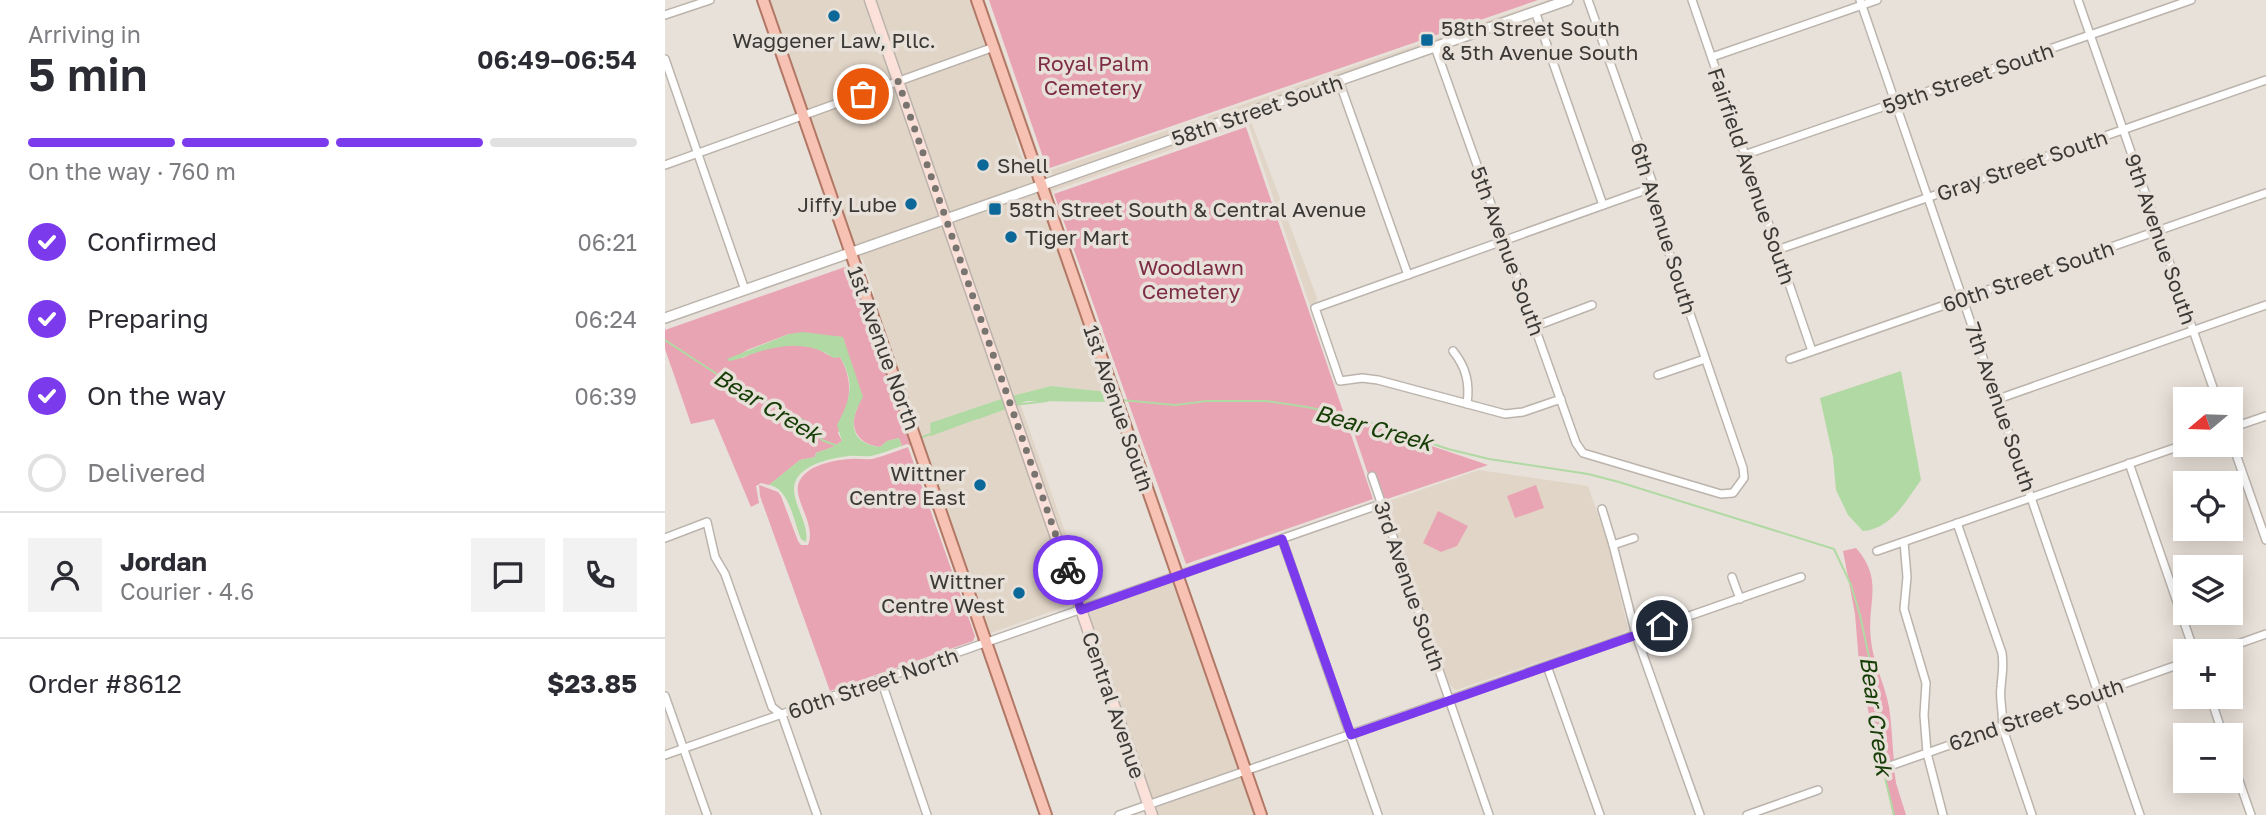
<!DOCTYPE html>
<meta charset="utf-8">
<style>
body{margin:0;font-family:"Golos Text",sans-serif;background:#f2f2f3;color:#2b2b33;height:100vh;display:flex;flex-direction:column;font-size:26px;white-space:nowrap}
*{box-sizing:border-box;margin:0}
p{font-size:23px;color:#7c7c81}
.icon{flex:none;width:38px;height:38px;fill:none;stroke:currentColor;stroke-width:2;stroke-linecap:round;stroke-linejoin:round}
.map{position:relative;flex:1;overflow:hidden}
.drawer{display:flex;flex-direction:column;background:#fff;width:665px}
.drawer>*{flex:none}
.needle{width:46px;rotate:251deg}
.buttons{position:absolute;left:1508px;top:387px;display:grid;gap:14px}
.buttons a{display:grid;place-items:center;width:70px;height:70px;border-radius:0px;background:#fff;box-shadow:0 4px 18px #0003;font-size:35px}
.pin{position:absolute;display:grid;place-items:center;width:60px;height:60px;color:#fff;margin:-30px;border:4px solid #fff;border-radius:50%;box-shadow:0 2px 7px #0007}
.courier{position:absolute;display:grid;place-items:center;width:70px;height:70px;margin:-35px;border:5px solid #7c3aed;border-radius:50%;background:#fff;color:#222;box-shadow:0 2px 9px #0007}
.headline em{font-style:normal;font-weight:600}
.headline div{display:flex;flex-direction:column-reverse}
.headline{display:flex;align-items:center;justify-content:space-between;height:119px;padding:0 28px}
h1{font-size:46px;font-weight:600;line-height:52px}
.bar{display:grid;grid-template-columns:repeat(4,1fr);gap:10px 7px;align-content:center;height:84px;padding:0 28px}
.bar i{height:9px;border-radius:5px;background:#e1e1e2}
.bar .active{background:#7c3aed}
.bar p{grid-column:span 4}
.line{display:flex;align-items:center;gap:18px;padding:0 28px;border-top:2px solid #e1e1e2}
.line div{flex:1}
.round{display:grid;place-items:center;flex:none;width:74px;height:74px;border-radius:0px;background:#f2f2f3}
ol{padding:0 28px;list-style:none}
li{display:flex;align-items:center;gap:21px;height:77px}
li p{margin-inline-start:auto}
li .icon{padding:7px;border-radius:50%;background:#7c3aed;color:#fff;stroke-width:4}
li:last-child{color:#7c7c81}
li i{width:38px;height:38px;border:4px solid #e1e1e2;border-radius:50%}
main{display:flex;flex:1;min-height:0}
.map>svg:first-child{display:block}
</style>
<main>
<section class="drawer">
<div class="headline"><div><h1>5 min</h1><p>Arriving in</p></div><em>06:49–06:54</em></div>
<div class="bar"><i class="active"></i><i class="active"></i><i class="active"></i><i></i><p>On the way · 760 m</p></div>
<ol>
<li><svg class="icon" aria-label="check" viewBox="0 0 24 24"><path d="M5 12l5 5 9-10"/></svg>Confirmed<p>06:21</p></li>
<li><svg class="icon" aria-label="check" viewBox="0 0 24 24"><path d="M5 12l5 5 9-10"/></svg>Preparing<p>06:24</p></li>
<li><svg class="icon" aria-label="check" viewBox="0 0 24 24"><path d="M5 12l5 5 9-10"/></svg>On the way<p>06:39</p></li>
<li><i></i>Delivered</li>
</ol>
<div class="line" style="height:126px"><a class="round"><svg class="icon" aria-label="person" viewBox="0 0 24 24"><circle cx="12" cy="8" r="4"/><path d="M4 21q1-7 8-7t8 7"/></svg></a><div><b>Jordan</b><p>Courier · 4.6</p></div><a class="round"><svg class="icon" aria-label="chat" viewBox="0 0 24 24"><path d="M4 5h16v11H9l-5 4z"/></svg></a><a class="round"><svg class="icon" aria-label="phone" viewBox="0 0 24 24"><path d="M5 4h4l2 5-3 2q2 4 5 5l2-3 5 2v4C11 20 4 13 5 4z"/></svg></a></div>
<div class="line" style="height:91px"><div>Order #8612</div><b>$23.85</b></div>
</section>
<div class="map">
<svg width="1601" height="815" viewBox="0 0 1601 815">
<rect width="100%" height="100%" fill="#e8e1d9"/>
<g fill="#e1d5c7">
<polygon points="102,0 201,0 228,79 141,111"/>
<polygon points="209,0 308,0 324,45 236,77"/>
<polygon points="316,0 320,0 379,169 383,171 883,0 892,0 379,180"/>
<polygon points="326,51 349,116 351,141 362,171 370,183 283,213 238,83"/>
<polygon points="230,86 276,216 188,248 143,118"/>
<polygon points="584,116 652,298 650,305 645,306 584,126 579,124 388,191 386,196 457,393 452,393 382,187"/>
<polygon points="374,190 443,392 386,386 347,396 286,220"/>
<polygon points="278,223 339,398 265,423 267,435 342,408 410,603 323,634 211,314 208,289 198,260 192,254"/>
<polygon points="355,403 425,603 419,605 350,405"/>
<polygon points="814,470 923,486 943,544 962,625 961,631 956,634 791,690 784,684 721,502"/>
<polygon points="510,580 576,769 487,800 421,612"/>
<polygon points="578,775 592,815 492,815 489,807"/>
</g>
<g fill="#e9a4b4">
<polygon points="324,0 873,0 382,169"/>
<polygon points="581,127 708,499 521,564 389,194"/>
<path d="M180,267l6,1 129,371 -3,2 1,-6 -67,-189 -4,-2 -5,2 -3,-8 -12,3 -7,6c-23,-3 -32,-20 -22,-40l-15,-70 -54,-3 -42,16 -10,7 6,1c19,-11 51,-17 72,-10 9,3 15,11 25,9 16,28 8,49 -2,76l4,8 -9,6 -17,6 -1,4 -15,3 -31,25 -8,-2 -5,3 3,17 -8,4 -37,-88 -23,5 -26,-75v-19z"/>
<polygon points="684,418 823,465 719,500 710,472 703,474"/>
<path d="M243,447l67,189 -2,5 -143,50 -70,-195 -1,-11 19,7 3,4 17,45 3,4h7c7,-17 -7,-35 -10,-52 -4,-25 33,-33 52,-34 7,-1 15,1 22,0 12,-3 24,-8 36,-12z"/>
<polygon points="871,485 879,508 850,518 842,496"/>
<polygon points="773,511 803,526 792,546 776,552 758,543"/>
<path d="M1191,548c29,33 10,55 15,92 2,23 14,44 18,67 3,18 3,36 5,54l-12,4 -10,-35 -13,-67 -4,-49 -12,-63z"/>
<polygon points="1229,768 1231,783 1241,815 1228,815 1218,769 1220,772"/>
</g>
<g fill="#b0d9a3">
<path d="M138,332l40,5 20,60c-14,23 -15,46 17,50l7,-6 12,-3 3,8c-10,3 -21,8 -31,10 -7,1 -15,-1 -22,0 -19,2 -56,10 -55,34 1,18 15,34 12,52l-5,-3c-7,-17 -12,-51 -32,-54l31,-25 15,-3 1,-4 17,-6 9,-6 -5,-16c13,-25 19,-41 3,-68l-6,1c-25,-17 -51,-14 -79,-5 -9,2 -16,7 -26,8l-2,-2 62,-25z"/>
<path d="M1236,371l20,109c-15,21 -30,49 -58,51l-15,-16 -12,-25 -3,-33 -13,-59z"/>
<polygon points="386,386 443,392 447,402 362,401 350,405 347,396"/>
<polygon points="339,398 342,408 266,436 265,423"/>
</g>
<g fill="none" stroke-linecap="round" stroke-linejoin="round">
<g stroke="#b0d9a3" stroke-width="2">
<polyline points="0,340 61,380 134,418 146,425 157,440 170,445"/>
<polyline points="457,400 510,405 542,401 601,401 642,407 692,418 783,449 824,459 923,474 954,482 1169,549 1186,585 1195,615 1215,708 1215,757 1229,815"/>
<polyline points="349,405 382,401"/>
<polyline points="313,418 341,408"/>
<polyline points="253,439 268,433"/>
</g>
<defs>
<g id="minor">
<polyline points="1027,0 1147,351"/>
<polyline points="1195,0 1475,815"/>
<polyline points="1413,0 1552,399"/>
<polyline points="870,11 938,205"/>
<polyline points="0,15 45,0"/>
<polyline points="770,47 911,443 918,453 1056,494 1068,493 1079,478 1078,468 987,203 989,187 923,0"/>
<polyline points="1047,57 1212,0"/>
<polyline points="0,59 80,290"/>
<polyline points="674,81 743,275"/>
<polyline points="1079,155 1526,0"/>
<polyline points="0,165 329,47"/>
<polyline points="1112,250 1601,80"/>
<polyline points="871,326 927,305"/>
<path d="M788,351c13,16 17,32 14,53"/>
<polyline points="1125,359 1601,193"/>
<polyline points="993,375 1040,359"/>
<polyline points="896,399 858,412 840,414 713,380 697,378 675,381 650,308 989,187"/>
<polyline points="1333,399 1601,305"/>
<polyline points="1566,428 1601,416"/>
<polyline points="1566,440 1601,540"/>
<polyline points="1464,463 1529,651"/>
<polyline points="707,476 824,815"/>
<polyline points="937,509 948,545 971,635 1035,815"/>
<path d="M1292,523l45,130c2,15 0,20 -1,34 -2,14 3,26 1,39l30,89"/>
<polyline points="0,538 42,522 50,557 60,574 107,707 117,715 152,815"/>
<polyline points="617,539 713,815"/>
<polyline points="1239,542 1242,577 1239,609 1261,683 1259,715 1262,753 1278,815"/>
<polyline points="948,545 969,538"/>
<polyline points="1212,551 1521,444"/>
<polyline points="1067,577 1075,599"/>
<polyline points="1553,651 1601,634"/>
<polyline points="882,666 935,815"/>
<polyline points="216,680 262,815"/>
<polyline points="0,696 42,815"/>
<polyline points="1545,696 1558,735"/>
<polyline points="0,755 716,504"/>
<polyline points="1566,758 1586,815"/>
<polyline points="1222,767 1521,662"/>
<polyline points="454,815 1136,577"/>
<polyline points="1082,815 1153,790"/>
</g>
<polyline id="tertiary" points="0,318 903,0"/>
<polyline id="secondary" points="205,0 487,815"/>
<g id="primary">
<polyline points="98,0 381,815"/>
<polyline points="312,0 596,815"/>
</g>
</defs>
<use href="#minor" stroke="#bbb4ad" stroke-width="10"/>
<use href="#tertiary" stroke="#bbb4ad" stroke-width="12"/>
<use href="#secondary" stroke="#bbb4ad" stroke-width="13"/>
<use href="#primary" stroke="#b27866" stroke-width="14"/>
<use href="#minor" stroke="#fff" stroke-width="7"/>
<use href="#tertiary" stroke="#fff" stroke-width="9"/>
<use href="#secondary" stroke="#fbe1d9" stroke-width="10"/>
<use href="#primary" stroke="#f7c2b3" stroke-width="10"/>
</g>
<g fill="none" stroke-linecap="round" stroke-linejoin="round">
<polyline stroke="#78746f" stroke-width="7" stroke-dasharray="0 12.6" points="198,94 233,81 403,570"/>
<polyline stroke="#7c3aed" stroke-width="9" points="403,570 416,610 617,539 686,735 997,626"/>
</g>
<g fill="#0c6898" stroke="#e8e1d9" stroke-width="2.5">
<circle cx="169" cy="16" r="7"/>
<rect x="755" y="33" width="14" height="14" rx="3.5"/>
<circle cx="318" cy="165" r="7"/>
<circle cx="246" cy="204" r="7"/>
<rect x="323" y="202" width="14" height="14" rx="3.5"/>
<circle cx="346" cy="237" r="7"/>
<circle cx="315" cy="485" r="7"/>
<circle cx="354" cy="593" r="7"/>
</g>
<g text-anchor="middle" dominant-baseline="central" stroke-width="7" stroke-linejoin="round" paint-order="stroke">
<g font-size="21" fill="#3b3936" stroke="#e8e1d9" text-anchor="start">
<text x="776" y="28">58th Street South<tspan x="776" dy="24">&amp; 5th Avenue South</tspan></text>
<text x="169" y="40" text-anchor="middle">Waggener Law, Pllc.</text>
<text x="332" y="165">Shell</text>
<text x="232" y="204" text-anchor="end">Jiffy Lube</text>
<text x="344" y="209">58th Street South &amp; Central Avenue</text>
<text x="360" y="237">Tiger Mart</text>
<text x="301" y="473" text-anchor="end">Wittner<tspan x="301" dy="24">Centre East</tspan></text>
<text x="340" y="581" text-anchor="end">Wittner<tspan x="340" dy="24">Centre West</tspan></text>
</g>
<g font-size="21" fill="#7d2c46" stroke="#e8e1d9">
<text x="428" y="63">Royal Palm<tspan x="428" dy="24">Cemetery</tspan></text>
<text x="526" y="267">Woodlawn<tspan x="526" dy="24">Cemetery</tspan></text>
</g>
<g font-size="21" fill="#3b3936" stroke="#e8e1d9">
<text transform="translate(1303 78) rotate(-19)">59th Street South</text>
<text transform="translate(592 110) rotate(-19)">58th Street South</text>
<text transform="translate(1357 165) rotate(-19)">Gray Street South</text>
<text transform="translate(1087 176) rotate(71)">Fairfield Avenue South</text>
<text transform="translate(999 228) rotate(73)">6th Avenue South</text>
<text transform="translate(1496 239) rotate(71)">9th Avenue South</text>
<text transform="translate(843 251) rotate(70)">5th Avenue South</text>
<text transform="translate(1363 276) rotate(-19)">60th Street South</text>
<text transform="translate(219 348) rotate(70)">1st Avenue North</text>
<text transform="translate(1336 407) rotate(71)">7th Avenue South</text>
<text transform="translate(454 408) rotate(71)">1st Avenue South</text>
<text transform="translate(745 586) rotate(71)">3rd Avenue South</text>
<text transform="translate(208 683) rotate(-19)">60th Street North</text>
<text transform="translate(449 705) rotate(71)">Central Avenue</text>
<text transform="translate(1371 714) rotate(-19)">62nd Street South</text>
</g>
<g font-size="23" font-style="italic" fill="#163d06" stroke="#e8e1d9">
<text transform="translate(103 405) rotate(31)">Bear Creek</text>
<text transform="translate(709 427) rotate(15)">Bear Creek</text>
<text transform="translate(1212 716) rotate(82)">Bear Creek</text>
</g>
</g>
</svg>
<div class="buttons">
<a><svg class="needle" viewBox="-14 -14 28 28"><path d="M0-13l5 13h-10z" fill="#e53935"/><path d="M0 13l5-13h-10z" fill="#7c7c81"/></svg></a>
<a><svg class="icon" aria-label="locate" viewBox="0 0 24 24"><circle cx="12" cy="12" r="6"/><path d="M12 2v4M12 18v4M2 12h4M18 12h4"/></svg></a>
<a><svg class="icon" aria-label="layers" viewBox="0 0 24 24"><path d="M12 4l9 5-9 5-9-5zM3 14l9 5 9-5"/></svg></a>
<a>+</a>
<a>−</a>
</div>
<div class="pin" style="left:198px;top:94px;background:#ea580c"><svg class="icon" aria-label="bag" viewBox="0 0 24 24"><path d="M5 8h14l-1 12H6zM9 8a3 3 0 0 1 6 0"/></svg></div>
<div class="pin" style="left:997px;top:626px;background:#1f2937"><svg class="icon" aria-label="home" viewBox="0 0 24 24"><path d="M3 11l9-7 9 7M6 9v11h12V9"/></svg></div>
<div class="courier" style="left:403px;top:570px"><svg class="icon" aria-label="bike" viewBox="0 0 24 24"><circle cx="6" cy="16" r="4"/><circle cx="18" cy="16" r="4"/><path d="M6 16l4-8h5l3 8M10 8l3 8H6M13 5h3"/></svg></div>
</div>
</main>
